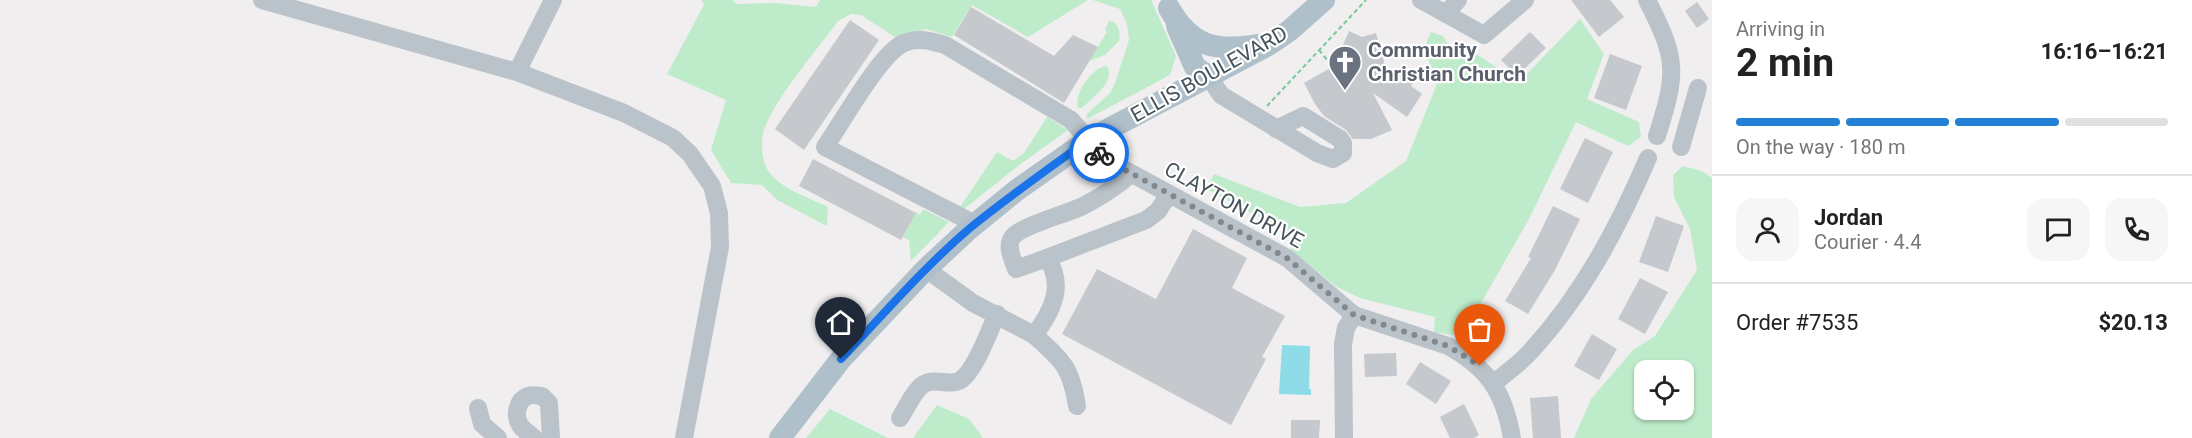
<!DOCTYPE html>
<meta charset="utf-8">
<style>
body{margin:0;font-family:Roboto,sans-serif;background:#f6f6f6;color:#222;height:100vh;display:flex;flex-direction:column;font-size:22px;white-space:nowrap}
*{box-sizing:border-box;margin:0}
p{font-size:20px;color:#767676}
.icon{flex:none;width:33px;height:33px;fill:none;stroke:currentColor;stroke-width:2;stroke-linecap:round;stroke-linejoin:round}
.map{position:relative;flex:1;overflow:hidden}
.panel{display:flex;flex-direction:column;background:#fff;width:480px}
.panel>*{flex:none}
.fabs{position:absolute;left:1634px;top:360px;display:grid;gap:12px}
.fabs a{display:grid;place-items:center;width:60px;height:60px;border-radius:12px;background:#fff;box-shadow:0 2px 4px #0004;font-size:30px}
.pin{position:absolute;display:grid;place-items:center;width:51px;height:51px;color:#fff;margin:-62px -26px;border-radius:50% 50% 50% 0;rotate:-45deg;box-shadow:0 0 6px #0007}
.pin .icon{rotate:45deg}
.courier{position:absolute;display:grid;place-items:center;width:60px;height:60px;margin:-30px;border:4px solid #1a73e8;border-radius:50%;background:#fff;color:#222;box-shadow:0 2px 8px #0007}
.headline em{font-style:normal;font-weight:700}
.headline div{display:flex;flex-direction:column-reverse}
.headline{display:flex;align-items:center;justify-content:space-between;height:102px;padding:0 24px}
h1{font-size:39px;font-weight:700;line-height:45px}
.bar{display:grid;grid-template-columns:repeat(4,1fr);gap:9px 6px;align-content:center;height:72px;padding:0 24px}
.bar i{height:8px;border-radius:4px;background:#e0e0e0}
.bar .selected{background:#2381d5}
.bar p{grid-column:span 4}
.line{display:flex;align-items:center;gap:15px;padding:0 24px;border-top:2px solid #e0e0e0}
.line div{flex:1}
.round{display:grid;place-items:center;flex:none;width:63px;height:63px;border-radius:18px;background:#f6f6f6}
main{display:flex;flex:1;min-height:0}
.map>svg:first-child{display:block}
</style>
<main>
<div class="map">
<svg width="1712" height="438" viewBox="0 0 1712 438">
<rect width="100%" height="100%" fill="#f0eeee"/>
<g fill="#beeccb" fill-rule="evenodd">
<path d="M702,0h31l3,4 39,-1 41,4 4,-7h268l-60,37 -56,-32 -20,32 -26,-8 -28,10 -37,-24 -10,-1 -13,7c-21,29 -61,75 -73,106 -5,12 -4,34 4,45 12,17 41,26 59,35l-1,19 -50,-26 -15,-15 -31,-2 -20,-33 15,-50 -59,-26 37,-69z"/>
<polygon points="1093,0 1151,0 1176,56 1170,75 1089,118 1086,118 1087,114 1110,93 1115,83 1129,40 1127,24 1120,9"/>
<polygon points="1580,19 1604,54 1587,99 1639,122 1641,137 1628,146 1576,122 1529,219 1477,310 1452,335 1434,332 1435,317 1360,298 1335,286 1292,251 1288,232 1206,189 1214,174 1300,207 1346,203 1406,161 1437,84 1424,48 1431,32 1443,36 1454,55 1473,52 1519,82"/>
<path d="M1109,21c10,1 12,11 10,20l-14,14 -16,6 18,-29 -2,-2z"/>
<path d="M1107,66c9,16 -15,32 -25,42h-4c-5,-14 15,-42 29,-42z"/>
<polygon points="1047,117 1068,130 1018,166 964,209 960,207 997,152 1013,161 1024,153"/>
<path d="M1683,166l19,5 10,7v260h-138l17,-39 42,-49 22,-14 42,-66 -7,-41 -16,-32 -1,-22zM1644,370h39v40h-39z"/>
<polygon points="923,209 949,222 911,261 909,240 903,237 916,212 920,215"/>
<polygon points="937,405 969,419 983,438 913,438"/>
<polygon points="830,409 888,438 806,438"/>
</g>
<polygon fill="#8ddce7" points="1282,345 1310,346 1309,389 1311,389 1311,395 1279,394"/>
<g fill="#c5c9cd">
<polygon points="1571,0 1610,0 1624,17 1599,37"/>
<polygon points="1697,2 1709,19 1697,28 1685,11"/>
<polygon points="971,7 1054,56 1073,35 1098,47 1064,103 954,35"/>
<polygon points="850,20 879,40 804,150 775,129"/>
<polygon points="1349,31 1362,37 1376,33 1386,69 1397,81 1402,73 1414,81 1411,86 1422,94 1407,117 1373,93 1392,130 1371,139 1353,139 1346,130 1324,116 1315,104 1304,83 1334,66"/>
<polygon points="1530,32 1546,48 1517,76 1501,60"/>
<polygon points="1610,54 1642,66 1626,110 1594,98"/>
<polygon points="1585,138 1613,152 1588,203 1560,189"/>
<polygon points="813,159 916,213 901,240 799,186"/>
<polygon points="1553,206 1580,219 1555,270 1528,314 1505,301 1531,258 1528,257"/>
<polygon points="1656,216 1684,226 1668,272 1639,262"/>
<polygon points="1193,229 1247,258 1232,288 1285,316 1262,357 1266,359 1231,425 1062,334 1097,269 1156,299"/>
<polygon points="1640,278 1668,292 1645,334 1618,319"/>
<polygon points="1592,334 1617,349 1599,380 1574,366"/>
<polygon points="1396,353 1397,376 1365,377 1364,354"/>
<polygon points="1420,362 1451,381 1436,404 1406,384"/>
<polygon points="1558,396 1561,438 1533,438 1530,398"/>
<polygon points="1464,404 1479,435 1474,438 1450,438 1440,417"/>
<polygon points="1291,420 1320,420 1319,438 1291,438"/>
</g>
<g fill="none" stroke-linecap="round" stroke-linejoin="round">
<g stroke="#78c899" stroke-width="2" stroke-dasharray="4.5 3" stroke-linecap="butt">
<polyline points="1319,50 1333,67"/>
<polyline points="1267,106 1366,0"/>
</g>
<g stroke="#bac3ca" stroke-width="18">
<polyline points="262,0 517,72 624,113 673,138 690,154 712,186 719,213 720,247 684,438"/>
<polyline points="1421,0 1484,35 1525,0"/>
<path d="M1647,0c31,60 30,73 10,136"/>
<polyline points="1446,14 1458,0"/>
<polyline points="517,72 553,0"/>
<polyline points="1209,77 1221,95 1317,153 1333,159 1343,153 1343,143 1340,139 1303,116 1276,129"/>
<polyline points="1681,147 1698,88"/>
<path d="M975,224l-150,-77c16,-23 56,-95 79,-104 14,-6 28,-2 41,2l126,75 34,39 182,99 67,57 94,31c41,23 56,46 64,92"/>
<path d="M1047,258l-31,11c-3,-9 -10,-22 -4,-31 7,-12 58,-25 73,-33 17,-9 31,-18 46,-31"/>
<path d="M926,269l47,34 61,32c19,-24 31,-50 13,-77l99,-38 12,-9 11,-17"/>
<path d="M1034,335c29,26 37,32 43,71"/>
<path d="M1494,383c12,-10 25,-19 35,-30 53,-57 89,-125 119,-195"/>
<polyline points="478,408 482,424 498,438"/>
<path d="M900,418c6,-9 14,-28 24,-34 11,-7 26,3 37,-4 15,-11 28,-49 36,-66"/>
<path d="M534,438c-4,-4 -11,-8 -14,-13 -6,-9 -3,-25 8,-29 4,-2 10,0 14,0l7,7 2,35"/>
<polyline points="1344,438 1343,344 1346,328 1354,315"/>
</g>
<g stroke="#afc0cb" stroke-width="22">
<path d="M1169,8c22,39 47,44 89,37"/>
<polyline points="1177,26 1195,67 1209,77"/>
<polyline points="780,438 841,359 926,269 969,229 1017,190 1088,140 1270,44 1289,31 1324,0"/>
</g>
</g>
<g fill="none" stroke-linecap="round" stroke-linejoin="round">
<polyline stroke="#82898e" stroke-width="6" stroke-dasharray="0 10.8" points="1099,153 1105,159 1287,258 1354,315 1448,346 1480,366"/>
<path stroke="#1a73e8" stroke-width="8" d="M841,359c42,-44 82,-91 129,-131 38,-31 78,-59 118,-88l11,13"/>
</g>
<defs>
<symbol id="church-pin" viewBox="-11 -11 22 30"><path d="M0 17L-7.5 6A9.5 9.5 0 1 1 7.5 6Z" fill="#6b7280" stroke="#fff"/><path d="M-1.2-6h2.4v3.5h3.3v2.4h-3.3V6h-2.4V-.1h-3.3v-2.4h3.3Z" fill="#fff"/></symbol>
</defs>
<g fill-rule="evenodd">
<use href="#church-pin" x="1326" y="43" width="38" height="52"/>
</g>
<g text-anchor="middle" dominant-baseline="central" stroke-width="4.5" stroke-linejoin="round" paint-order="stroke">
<g font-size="21" font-weight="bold" fill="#5b616d" stroke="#fff" text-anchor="start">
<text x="1368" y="50">Community<tspan x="1368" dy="24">Christian Church</tspan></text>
</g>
<g font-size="21" fill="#47535a" stroke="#fff">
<text transform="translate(1209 74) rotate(-29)">ELLIS BOULEVARD</text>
<text transform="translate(1234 205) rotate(29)">CLAYTON DRIVE</text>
</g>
</g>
</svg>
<div class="fabs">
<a><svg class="icon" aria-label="locate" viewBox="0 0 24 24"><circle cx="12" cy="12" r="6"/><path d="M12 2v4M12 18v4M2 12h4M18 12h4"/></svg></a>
</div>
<div class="pin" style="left:1480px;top:366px;background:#ea580c"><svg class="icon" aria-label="bag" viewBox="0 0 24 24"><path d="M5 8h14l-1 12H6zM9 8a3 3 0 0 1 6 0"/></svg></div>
<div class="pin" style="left:841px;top:359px;background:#1f2937"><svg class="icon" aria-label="home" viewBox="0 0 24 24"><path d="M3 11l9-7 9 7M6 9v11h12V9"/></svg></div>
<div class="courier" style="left:1099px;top:153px"><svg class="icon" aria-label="bike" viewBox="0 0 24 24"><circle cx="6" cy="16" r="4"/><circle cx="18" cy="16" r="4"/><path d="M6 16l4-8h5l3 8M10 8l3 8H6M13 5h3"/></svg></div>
</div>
<section class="panel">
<div class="headline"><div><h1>2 min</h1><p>Arriving in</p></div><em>16:16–16:21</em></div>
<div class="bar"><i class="selected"></i><i class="selected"></i><i class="selected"></i><i></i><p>On the way · 180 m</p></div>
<div class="line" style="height:108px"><a class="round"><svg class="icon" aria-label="person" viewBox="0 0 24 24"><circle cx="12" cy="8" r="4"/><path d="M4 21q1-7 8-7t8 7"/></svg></a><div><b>Jordan</b><p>Courier · 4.4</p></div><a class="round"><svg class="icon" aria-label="chat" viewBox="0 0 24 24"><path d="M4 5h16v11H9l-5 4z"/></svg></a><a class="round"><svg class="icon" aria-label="phone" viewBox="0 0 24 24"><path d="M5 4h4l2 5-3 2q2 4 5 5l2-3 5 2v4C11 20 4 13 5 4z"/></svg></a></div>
<div class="line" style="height:78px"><div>Order #7535</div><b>$20.13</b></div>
</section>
</main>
